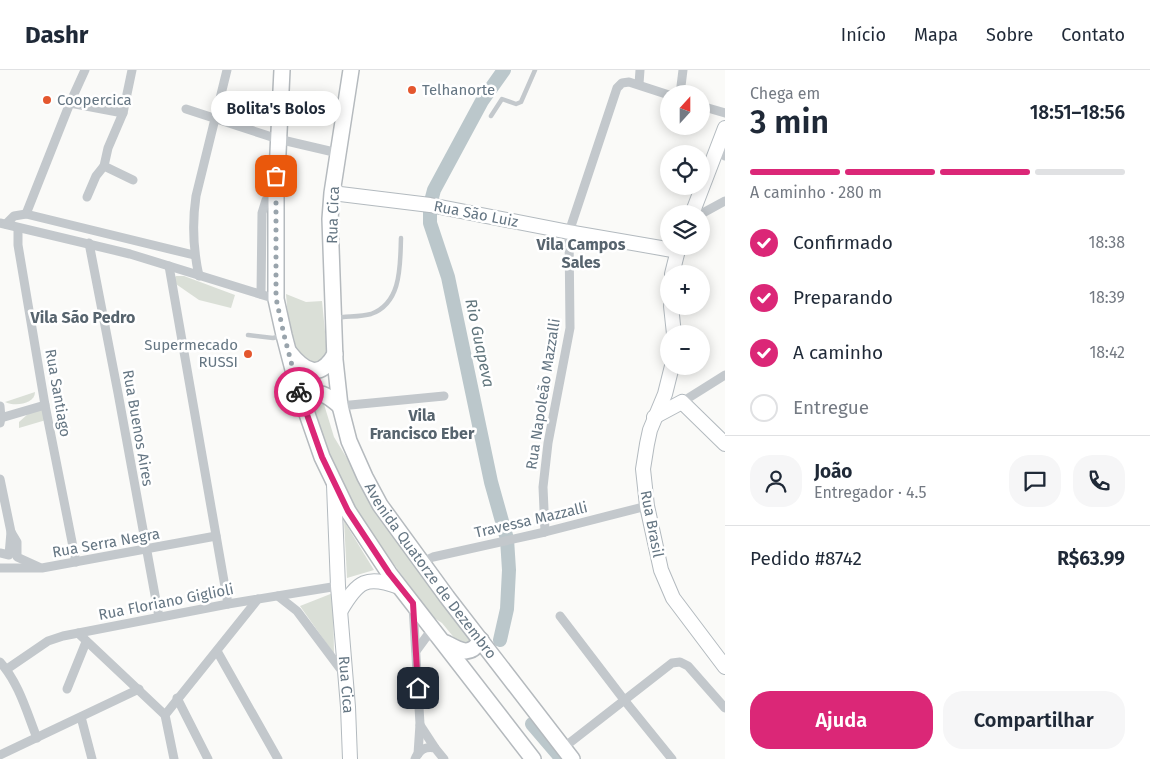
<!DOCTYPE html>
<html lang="pt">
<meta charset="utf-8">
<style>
body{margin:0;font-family:"Fira Sans",sans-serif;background:#f6f6f7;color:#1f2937;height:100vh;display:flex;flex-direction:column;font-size:19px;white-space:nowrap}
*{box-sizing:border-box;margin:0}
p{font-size:16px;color:#747a83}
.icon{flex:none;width:28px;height:28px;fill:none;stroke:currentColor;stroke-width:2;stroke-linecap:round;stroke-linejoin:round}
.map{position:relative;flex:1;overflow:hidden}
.sheet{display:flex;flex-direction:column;background:#fff;width:425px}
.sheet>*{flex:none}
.needle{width:32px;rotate:21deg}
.controls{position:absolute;left:660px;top:15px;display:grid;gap:10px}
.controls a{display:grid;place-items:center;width:50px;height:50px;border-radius:50%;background:#fff;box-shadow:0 2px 12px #0003;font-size:25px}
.pin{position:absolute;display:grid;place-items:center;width:42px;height:42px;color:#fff;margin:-21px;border-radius:10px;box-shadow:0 2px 8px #0006}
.courier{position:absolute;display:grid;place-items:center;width:50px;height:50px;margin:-25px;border:4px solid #db2777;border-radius:50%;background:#fff;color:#222;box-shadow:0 1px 6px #0007}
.bubble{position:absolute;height:35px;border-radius:18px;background:#fff;box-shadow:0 2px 12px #0003;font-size:16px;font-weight:600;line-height:35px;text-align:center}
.head em{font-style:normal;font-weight:600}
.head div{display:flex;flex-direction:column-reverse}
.head{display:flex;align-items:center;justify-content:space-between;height:85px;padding:0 25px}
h1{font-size:32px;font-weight:600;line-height:38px}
.bar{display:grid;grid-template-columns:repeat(4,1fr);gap:8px 5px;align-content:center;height:60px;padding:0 25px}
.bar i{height:6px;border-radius:4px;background:#e0e1e3}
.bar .on{background:#db2777}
.bar p{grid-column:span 4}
.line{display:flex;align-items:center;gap:12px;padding:0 25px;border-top:1px solid #e0e1e3}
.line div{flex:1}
.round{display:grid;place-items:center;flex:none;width:52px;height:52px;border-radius:20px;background:#f6f6f7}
ol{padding:0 25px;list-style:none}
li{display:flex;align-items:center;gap:15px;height:55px}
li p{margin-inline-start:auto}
li .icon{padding:5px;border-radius:50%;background:#db2777;color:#fff;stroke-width:4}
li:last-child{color:#747a83}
li i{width:28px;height:28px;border:2px solid #e0e1e3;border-radius:50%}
.button{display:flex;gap:10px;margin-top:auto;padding:10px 25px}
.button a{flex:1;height:58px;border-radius:20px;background:#db2777;color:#fff;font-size:20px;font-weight:600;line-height:58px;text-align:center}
.button a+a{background:#f6f6f7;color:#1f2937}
header{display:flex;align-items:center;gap:30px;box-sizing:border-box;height:70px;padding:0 25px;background:#fff;border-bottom:1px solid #e0e1e3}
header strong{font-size:24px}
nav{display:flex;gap:28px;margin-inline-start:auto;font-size:18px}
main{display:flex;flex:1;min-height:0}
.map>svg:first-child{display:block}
</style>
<header>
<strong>Dashr</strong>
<nav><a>Início</a><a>Mapa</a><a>Sobre</a><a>Contato</a></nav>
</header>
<main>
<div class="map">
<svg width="725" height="689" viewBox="0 0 725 689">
<rect width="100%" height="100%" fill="#fafaf8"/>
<g fill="#dadfd7">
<polygon points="176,206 184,206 235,225 231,238 199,230 173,212 174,208"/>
<polygon points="286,224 306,232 322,231 327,282 325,289 321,295 310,294 296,280 294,268 289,260"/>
<path d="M35,322c0,12 -20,15 -30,10z"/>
<polygon points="311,330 323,331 334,367 398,472 468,562 471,571 464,574 456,570 442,553 433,547 370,462 333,399 309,337"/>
<polygon points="42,337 46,350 19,358 19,352 29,343"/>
<polygon points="344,451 374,500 347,508"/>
<polygon points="333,523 334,584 300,536"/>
</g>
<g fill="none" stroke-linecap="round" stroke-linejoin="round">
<g stroke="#bbc7cb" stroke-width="14">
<polyline points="500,570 507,539 509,500 507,469 491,412 448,207 430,153 430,135 434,120 482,31 504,0"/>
<polyline points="532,654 562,689"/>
</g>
<defs>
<g id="secondary">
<polyline points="332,123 430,135 569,162 678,181"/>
<polyline points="692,144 725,58"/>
<polyline points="672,204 679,176"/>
<polyline points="671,236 674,264"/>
<polyline points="672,296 665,324 650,360 647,374 643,399 647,436 661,500 673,528 725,597"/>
<polyline points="654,347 682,332 725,374"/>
<path id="s1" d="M334,415l4,101 10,121 2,52"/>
<path d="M341,540c17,-29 25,-35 58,-23"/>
</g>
<g id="primary">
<polyline points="282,0 276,124 276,229 284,265 297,315 322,387 348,441 389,503 533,689"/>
<path id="s2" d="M351,0l-19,123 -2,26 5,141 5,46 9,35 16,36 15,28 67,92 125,162"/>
<path d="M289,282c16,20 31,28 46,2"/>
<path d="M301,326c20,-5 24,-3 39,10"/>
<path d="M446,573c15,8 24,14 35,-3"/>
</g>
</defs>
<use href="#secondary" stroke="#b3babf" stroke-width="16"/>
<use href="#primary" stroke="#b5babe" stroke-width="18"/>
<g stroke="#c3c8cc" stroke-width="4.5">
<polyline points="491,46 502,29 516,34 521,32 535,0"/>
<path d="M335,248c12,-2 25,-1 36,-4 31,-11 29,-49 30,-76"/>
<polyline points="248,265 273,268 281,266"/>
</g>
<g stroke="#c3c8cc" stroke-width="9">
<polyline points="85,0 70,33 26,144 194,185"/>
<polyline points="132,0 123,43 108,78 104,96 133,110"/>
<polyline points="639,14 640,0"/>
<polyline points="680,24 683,0"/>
<polyline points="70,33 123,43"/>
<polyline points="701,36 725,43"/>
<polyline points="186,39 278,69 338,83"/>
<polyline points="718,75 725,86"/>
<polyline points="87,127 96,106 104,96"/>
<polyline points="701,144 725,131"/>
<polyline points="0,153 130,184 276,229"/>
<polyline points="6,154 14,146 26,144"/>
<polyline points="18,158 18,175 45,335 76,492"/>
<polyline points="89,173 118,323 159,547"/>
<polyline points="169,196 228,534"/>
<path d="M199,206c-6,-27 -7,-53 -3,-80l31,-126"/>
<polyline points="261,224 262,143 266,130 276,124"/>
<polyline points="682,332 725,305"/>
<polyline points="0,336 1,348"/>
<polyline points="340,336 444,326"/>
<polyline points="0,353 1,348 45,335"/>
<polyline points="0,409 11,462 9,485 0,483"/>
<polyline points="11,462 17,472 17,487 39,497"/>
<polyline points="545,462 543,417 548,373 570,258 569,162 617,18 622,13 629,12 669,25"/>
<polyline points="422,492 433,487 545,462 647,436"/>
<polyline points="0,498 42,498 216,466"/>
<polyline points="278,526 297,541 345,605"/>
<polyline points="413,536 420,654 418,684"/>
<polyline points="560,546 625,631 672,689"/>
<polyline points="78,563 165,645"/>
<polyline points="217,581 278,689"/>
<polyline points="416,581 427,566 434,566 439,569"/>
<path d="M0,592c19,21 27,51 37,76"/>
<polyline points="7,599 48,571 63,566 228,534 338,516"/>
<polyline points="67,619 86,572"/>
<polyline points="177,628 208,689"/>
<polyline points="81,647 92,689"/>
<polyline points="420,655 435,678"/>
<polyline points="563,678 672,593 680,592 688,596 725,638"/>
<polyline points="0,685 139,619"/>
<polyline points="174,689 165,645 258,529"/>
<path d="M415,689c4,-9 10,-13 20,-11l9,11"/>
</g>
<use href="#secondary" stroke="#fff" stroke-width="14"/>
<use href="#primary" stroke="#fff" stroke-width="15"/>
</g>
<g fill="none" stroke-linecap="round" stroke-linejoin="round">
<polyline stroke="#99a4ac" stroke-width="5" stroke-dasharray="0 9" points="276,106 276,228 284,265 299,322"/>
<polyline stroke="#db2777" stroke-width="6" points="299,322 322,387 348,441 389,503 413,533 418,618"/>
</g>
<g fill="#e4572e" stroke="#fff" stroke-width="2">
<circle cx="412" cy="20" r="5"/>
<circle cx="47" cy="30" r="5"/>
<circle cx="248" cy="284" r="5"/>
</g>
<g text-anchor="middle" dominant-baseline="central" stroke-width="5" stroke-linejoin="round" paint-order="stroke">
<g font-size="15" fill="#657683" stroke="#fff" text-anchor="start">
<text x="422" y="20">Telhanorte</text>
<text x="57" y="30">Coopercica</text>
<text x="238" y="275" text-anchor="end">Supermecado<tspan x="238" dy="17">RUSSI</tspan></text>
</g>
<g font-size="15" fill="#657683" stroke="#fff">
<text transform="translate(476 144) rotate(11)">Rua São Luiz</text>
<text transform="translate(333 145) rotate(-88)">Rua Cica</text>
<text transform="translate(58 323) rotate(80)">Rua Santiago</text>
<text transform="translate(543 324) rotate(-81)">Rua Napoleão Mazzalli</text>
<text transform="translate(138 358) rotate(80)">Rua Buenos Aires</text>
<text transform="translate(531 450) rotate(-13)">Travessa Mazzalli</text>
<text transform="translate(652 454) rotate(79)">Rua Brasil</text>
<text transform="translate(106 473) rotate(-10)">Rua Serra Negra</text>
<text stroke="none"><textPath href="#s2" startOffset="528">Avenida Quatorze de Dezembro</textPath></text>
<text transform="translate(166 532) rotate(-11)">Rua Floriano Giglioli</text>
<text stroke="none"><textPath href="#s1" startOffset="200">Rua Cica</textPath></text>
</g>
<g font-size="16" font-weight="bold" fill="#57646e" stroke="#fff">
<text x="581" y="174">Vila Campos<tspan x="581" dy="18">Sales</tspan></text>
<text x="83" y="247">Vila São Pedro</text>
<text x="422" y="345">Vila<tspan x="422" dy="18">Francisco Eber</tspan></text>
</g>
<g font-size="16" font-style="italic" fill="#60757c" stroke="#fff">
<text transform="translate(480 273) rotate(78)">Rio Guapeva</text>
</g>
</g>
</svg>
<div class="controls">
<a><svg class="needle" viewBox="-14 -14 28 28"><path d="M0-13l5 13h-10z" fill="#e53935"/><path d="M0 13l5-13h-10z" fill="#747a83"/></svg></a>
<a><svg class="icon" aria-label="locate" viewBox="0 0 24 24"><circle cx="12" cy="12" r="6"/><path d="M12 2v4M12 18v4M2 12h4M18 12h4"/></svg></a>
<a><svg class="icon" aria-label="layers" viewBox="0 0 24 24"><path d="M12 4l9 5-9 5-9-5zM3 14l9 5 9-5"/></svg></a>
<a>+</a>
<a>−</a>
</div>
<div class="pin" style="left:276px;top:106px;background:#ea580c"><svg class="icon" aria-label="bag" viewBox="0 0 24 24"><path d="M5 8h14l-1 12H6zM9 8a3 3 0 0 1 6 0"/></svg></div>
<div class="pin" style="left:418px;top:618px;background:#1f2937"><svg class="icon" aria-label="home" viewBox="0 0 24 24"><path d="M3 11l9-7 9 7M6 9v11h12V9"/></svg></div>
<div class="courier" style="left:299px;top:322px"><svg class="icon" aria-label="bike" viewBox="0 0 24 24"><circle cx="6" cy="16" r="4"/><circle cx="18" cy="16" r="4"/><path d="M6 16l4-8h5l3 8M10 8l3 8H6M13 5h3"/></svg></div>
<div class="bubble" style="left:211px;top:21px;width:130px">Bolita's Bolos</div>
</div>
<section class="sheet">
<div class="head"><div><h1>3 min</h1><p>Chega em</p></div><em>18:51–18:56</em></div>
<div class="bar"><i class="on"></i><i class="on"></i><i class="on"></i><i></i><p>A caminho · 280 m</p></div>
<ol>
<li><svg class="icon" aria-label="check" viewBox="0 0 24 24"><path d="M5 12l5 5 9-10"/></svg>Confirmado<p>18:38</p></li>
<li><svg class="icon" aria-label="check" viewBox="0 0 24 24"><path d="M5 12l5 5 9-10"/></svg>Preparando<p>18:39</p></li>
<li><svg class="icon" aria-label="check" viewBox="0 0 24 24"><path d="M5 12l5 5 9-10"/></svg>A caminho<p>18:42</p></li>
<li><i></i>Entregue</li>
</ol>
<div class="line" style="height:90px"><a class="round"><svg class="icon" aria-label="person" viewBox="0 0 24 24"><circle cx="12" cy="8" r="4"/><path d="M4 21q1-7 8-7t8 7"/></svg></a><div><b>João</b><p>Entregador · 4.5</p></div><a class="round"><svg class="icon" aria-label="chat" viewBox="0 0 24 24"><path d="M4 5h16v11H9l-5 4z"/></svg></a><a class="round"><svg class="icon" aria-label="phone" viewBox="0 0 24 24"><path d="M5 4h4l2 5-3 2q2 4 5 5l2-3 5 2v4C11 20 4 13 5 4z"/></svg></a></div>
<div class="line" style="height:65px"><div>Pedido #8742</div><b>R$63.99</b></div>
<div class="button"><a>Ajuda</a><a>Compartilhar</a></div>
</section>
</main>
